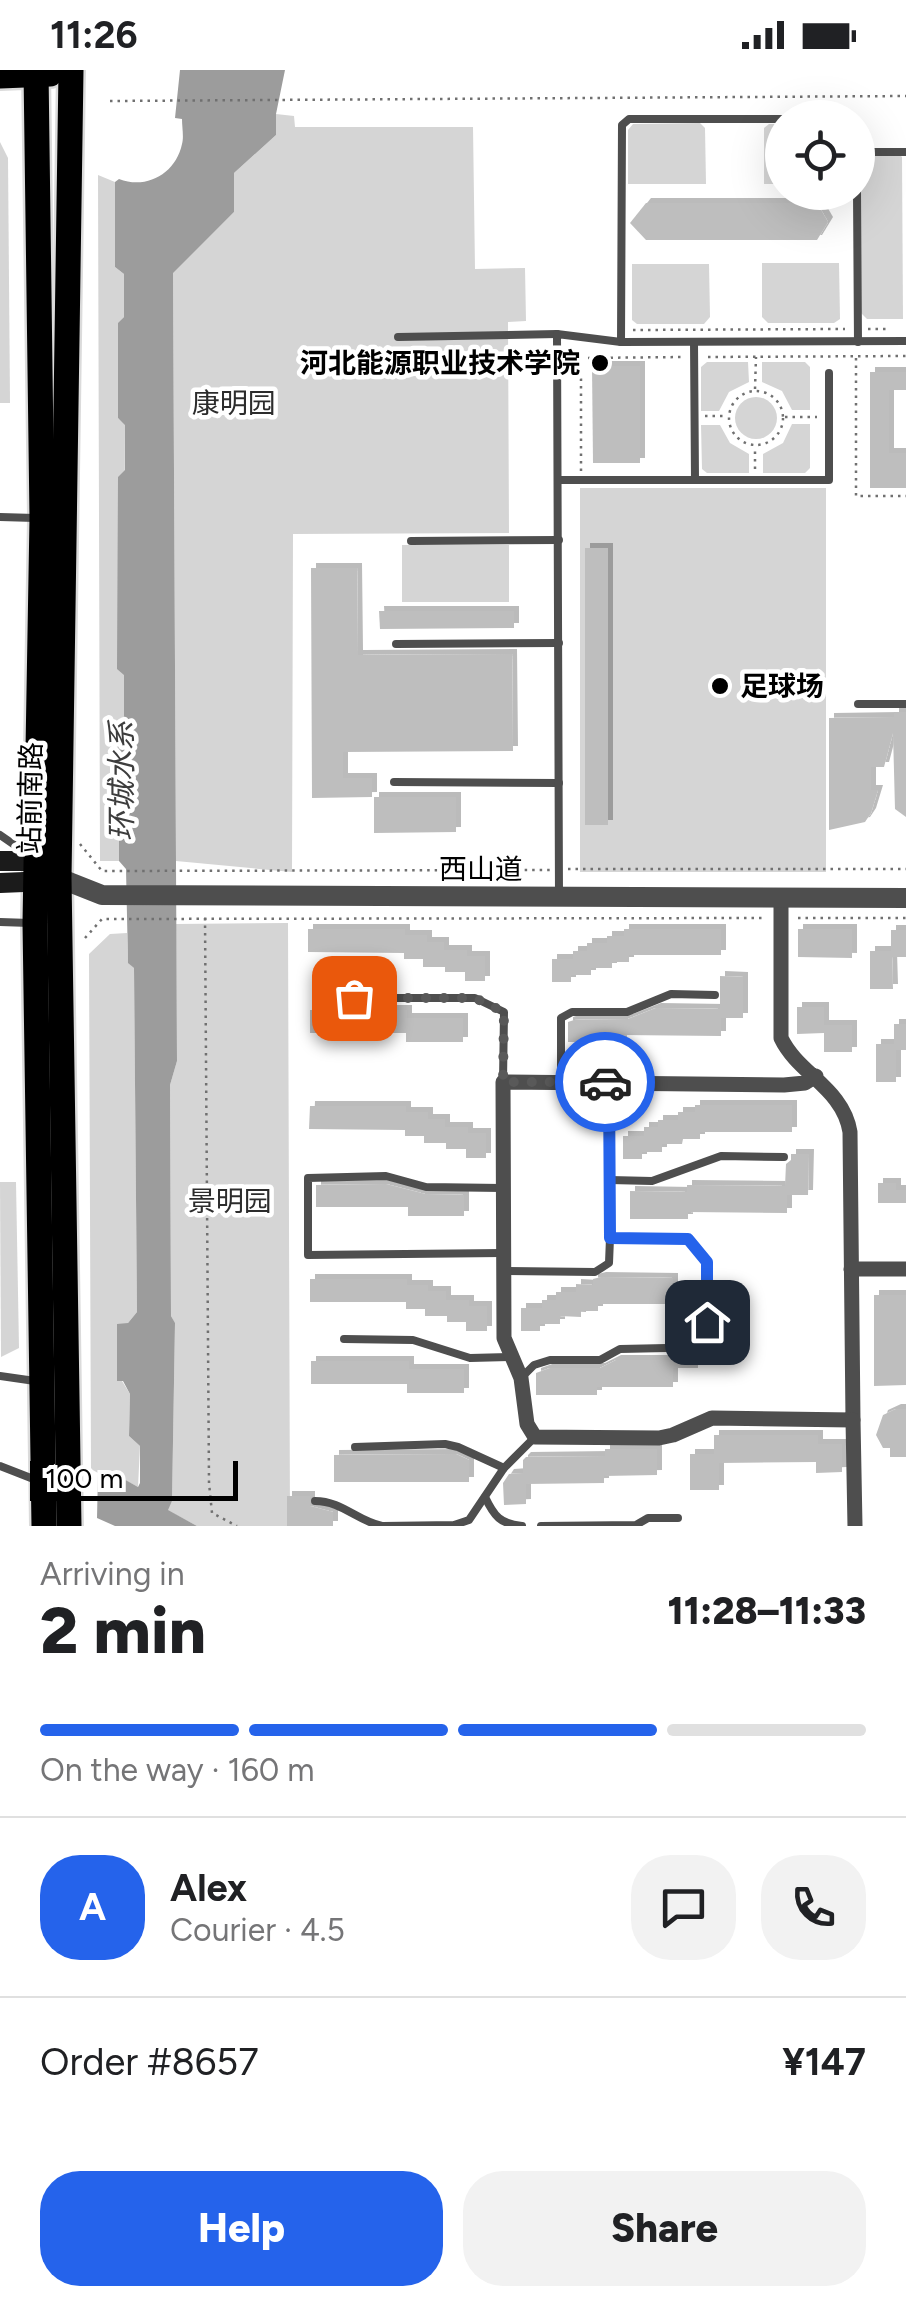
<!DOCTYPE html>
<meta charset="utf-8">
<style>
body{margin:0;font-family:Figtree,"Noto Sans SC",sans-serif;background:#f2f2f2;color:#202124;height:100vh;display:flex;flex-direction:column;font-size:38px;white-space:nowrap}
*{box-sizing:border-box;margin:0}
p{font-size:32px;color:#757577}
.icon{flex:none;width:55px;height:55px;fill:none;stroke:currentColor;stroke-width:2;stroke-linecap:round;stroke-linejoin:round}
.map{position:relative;height:1456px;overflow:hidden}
.side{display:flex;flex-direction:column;background:#fff;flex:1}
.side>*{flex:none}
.tools{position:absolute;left:765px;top:30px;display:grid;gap:20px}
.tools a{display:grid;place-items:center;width:110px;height:110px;border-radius:50%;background:#fff;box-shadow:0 10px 40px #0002;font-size:50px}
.scale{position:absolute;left:30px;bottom:25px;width:208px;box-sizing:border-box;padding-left:10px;border:5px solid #000;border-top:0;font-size:28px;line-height:35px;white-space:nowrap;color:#000;-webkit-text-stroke:8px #fff;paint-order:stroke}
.pin{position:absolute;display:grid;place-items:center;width:85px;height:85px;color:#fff;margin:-42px;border-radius:20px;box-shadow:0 5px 15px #0006}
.courier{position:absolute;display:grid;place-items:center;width:100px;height:100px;margin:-50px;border:8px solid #2563eb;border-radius:50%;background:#fff;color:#222;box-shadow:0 2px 12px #0007}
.overview em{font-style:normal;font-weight:800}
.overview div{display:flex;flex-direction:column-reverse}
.overview{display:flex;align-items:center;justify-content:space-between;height:170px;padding:0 40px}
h1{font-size:65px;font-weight:800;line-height:75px}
.bar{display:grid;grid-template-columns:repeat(4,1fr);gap:15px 10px;align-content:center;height:120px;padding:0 40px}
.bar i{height:12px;border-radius:8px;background:#e0e0e0}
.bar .active{background:#2563eb}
.bar p{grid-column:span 4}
.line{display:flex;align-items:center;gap:25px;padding:0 40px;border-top:2px solid #e0e0e0}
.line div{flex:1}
.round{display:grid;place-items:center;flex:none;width:105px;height:105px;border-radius:40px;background:#f2f2f2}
.button{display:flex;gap:20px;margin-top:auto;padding:20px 40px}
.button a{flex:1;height:115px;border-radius:40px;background:#2563eb;color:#fff;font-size:40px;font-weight:800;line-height:115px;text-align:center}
.button a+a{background:#f2f2f2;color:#202124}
.status{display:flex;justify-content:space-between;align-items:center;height:70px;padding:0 50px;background:#fff;direction:ltr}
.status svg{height:28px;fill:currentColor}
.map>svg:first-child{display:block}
</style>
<div class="status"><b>11:26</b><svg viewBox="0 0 49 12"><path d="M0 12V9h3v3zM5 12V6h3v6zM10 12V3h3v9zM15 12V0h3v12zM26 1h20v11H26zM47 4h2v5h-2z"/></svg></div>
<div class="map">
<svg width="906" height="1456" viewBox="0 0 906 1456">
<defs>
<filter id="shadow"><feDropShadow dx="5" dy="-5" stdDeviation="0" flood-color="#0004"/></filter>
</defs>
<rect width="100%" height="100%" fill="#fff"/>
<g fill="#d5d5d5">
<polygon points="276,44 294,46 295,57 473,57 475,199 525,198 526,251 508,252 509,463 293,464 292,802 176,791 173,202 234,142 234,103 276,65"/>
<polygon points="700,53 705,58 706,114 628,114 628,60 633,54"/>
<polygon points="769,54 782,54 782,114 764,114 764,58"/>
<polygon points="0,72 8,88 10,333 0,333"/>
<polygon points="898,83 902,87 903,249 867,249 861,243 861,88 865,84"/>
<polygon points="98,105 115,112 115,197 124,204 124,247 118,254 118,348 125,354 124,651 117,658 117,691 125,698 125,740 119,748 119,791 100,791"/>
<polygon points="762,193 839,193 840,249 834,253 768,253 762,247"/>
<polygon points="632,194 709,194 710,247 704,254 637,254 632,250"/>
<polygon points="707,292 748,292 749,312 729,322 719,341 701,341 701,297"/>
<polygon points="762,292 805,292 810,297 810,340 792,340 782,321 762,312"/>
<circle cx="756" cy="348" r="21"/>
<polygon points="792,354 810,354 810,398 805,403 763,403 763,384 783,373"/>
<polygon points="701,355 720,355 730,373 749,384 749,403 707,403 702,399"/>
<rect x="580" y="418" width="246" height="384"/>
<rect x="402" y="475" width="107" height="57"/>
<polygon points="288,853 290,1456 197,1456 167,1440 172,1431 175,1254 171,1246 170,1015 177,991 176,854"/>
<polygon points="127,863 128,892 134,898 137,1242 128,1253 117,1311 122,1311 130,1324 129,1366 140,1376 138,1417 113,1404 98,1403 91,1399 89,884 110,864"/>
<polygon points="0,1112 16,1112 19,1278 1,1287"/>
</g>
<path fill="#9c9c9c" d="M180,0h105l-9,44v21l-42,38v39l-61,61 4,788 -7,24 1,231 4,7 -3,178 -4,9 29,16h-82l-18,-8 1,-45h15l25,14 2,-4v-37l-11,-10 1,-42 -7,-13h-6v-57l11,-1 9,-11 -3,-344 -6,-5 -2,-94 -7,-8v-43l6,-8v-42l-8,-7v-33l7,-7v-46l-7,-6 1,-192 7,-7v-45l-7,-7v-95l6,-6v-43l-9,-7v-85l4,-3c28,11 57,-6 63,-35 2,-7 0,-17 0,-25l-7,-1z"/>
<g fill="#bebebe" filter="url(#shadow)">
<polygon points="646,133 817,133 828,152 817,170 646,170 630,153"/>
<polygon points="592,296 640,296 640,393 593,393"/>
<polygon points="870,302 906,302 906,320 889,320 889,383 906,383 906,418 870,418"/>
<rect x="585" y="478" width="23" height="277"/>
<polygon points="311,498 357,498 358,585 512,584 513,681 343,682 343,708 372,708 372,727 312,728"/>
<polygon points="379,541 514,541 514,558 380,559"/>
<polygon points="894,642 906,642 906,747 895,739 893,663 884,697 871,697 871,720 878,720 871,743 865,752 829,760 829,648 894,647"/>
<polygon points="374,727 456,727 456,762 374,763"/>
<polygon points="308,859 405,859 405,865 427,865 427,872 444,872 444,880 467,880 467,886 485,886 485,911 465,911 465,902 445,902 445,897 423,897 423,889 404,889 404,883 308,882"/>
<polygon points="624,859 721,859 721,885 629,885 629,892 612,892 612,898 591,898 591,905 571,905 571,912 552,912 552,889 573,889 573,881 587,881 587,873 607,873 607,866 624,866"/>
<polygon points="798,859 852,859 852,888 798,887"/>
<polygon points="891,860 906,860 906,887 892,887 893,919 870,919 870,881 891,881"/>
<polygon points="720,906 743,907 743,948 721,948 721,966 622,965 622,972 568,972 568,952 574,950 628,949 656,938 720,939"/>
<polygon points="797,937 824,937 824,955 852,955 852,982 824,982 824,963 797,964"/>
<polygon points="310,940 407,940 407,948 463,948 463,972 406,972 406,963 310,963"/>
<polygon points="894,954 906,954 906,980 896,980 896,1012 876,1012 876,974 894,974"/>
<polygon points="695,1035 792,1035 792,1062 700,1062 700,1069 683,1069 682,1074 662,1074 662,1082 642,1082 642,1089 623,1089 623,1066 644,1066 644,1057 658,1057 658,1050 678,1050 678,1042 695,1042"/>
<polygon points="310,1036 406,1036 406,1042 428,1042 428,1049 445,1049 445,1057 468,1057 468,1063 486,1063 486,1088 466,1088 466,1079 446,1079 446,1073 424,1073 424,1066 405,1066 405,1060 309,1059"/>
<polygon points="791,1084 809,1084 808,1125 787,1125 787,1143 688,1142 688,1149 630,1149 630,1121 687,1122 687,1115 785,1116 786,1094 791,1090"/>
<polygon points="878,1113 896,1113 896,1120 906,1120 906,1133 878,1133"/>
<polygon points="386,1114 425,1124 464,1125 464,1146 408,1146 408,1137 316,1137 316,1115"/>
<polygon points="601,1207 673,1208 673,1234 598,1234 598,1241 581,1241 581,1247 560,1246 560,1254 540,1254 540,1261 521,1261 521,1238 542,1238 542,1230 556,1230 556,1222 576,1222 576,1214 593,1215 593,1209"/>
<polygon points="310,1209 407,1209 407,1215 428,1215 428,1221 446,1221 446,1230 469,1230 469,1236 487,1236 487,1261 466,1261 466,1252 447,1252 447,1246 425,1246 425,1239 406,1239 406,1232 310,1232"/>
<polygon points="874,1225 906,1225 906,1315 874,1316"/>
<polygon points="672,1257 698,1257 698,1298 673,1298 673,1317 597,1317 597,1325 536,1325 536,1303 550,1298 600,1298 616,1290 672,1290"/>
<polygon points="311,1291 409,1291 409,1299 464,1299 464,1323 407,1323 407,1314 311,1314"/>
<polygon points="896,1339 906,1339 906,1387 890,1387 890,1378 883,1378 876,1365 883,1345"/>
<polygon points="714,1365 818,1365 818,1374 842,1374 842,1402 816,1403 816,1392 719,1393 719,1420 690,1420 690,1384 714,1384"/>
<polygon points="605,1379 657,1379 657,1405 604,1406 604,1413 526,1414 526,1434 504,1435 503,1413 509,1404 523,1403 523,1390 526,1387 605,1386"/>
<polygon points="456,1384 469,1390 469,1412 334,1412 334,1385"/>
<polygon points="287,1426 310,1426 310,1436 333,1442 333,1456 287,1456"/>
</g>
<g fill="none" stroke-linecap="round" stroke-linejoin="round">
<defs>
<g id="primary">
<polyline points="36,0 42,448 35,853 44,1456"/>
<polyline points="0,6 50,4"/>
<polyline points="69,1456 59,808 71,0"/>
</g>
</defs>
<use href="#primary" stroke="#dbdbdb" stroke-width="30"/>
<g stroke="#707070" stroke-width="2.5" stroke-dasharray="2.5 5" stroke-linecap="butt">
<polyline points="110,31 906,26"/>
<polyline points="868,259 889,259"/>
<polyline points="633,260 845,259"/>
<polyline points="708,287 906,286"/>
<polyline points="856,288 856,426 906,426"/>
<polyline points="755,319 756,287"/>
<circle cx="756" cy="348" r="27"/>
<polyline points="705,346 727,346"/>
<polyline points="785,347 817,347"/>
<polyline points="755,399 755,377"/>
<polyline points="581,401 581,288 685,287"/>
<polyline points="80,774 102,801 550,800"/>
<polyline points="568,799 906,799"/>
<polyline points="205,848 209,1413 212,1443 237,1456"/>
<polyline points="798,848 906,848"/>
<polyline points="85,868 102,849 765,848"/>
</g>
<g stroke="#4e4e4e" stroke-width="8">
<polyline points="858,82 906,82"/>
<polyline points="857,122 858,272"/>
<polyline points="398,267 557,264"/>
<polyline points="621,272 622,55 629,49 782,49"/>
<polyline points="694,272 695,410"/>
<polyline points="559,410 829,410 829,303"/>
<polyline points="0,447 35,448"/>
<polyline points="411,471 559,470"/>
<polyline points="396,574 559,573"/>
<polyline points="858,634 906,634"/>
<polyline points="394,712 559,713"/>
<polyline points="0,765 29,785"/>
<polyline points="559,826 557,264 621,272 906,271"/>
<polyline points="0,852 30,853"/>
<polyline points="353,928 475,928 504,942 503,1012"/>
<polyline points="561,1011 561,948 572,942 627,942 671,924 715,925"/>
<polyline points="609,1012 610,1168 688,1169 707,1192 707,1252"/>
<polyline points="610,1110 652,1111 721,1086 784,1087"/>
<polyline points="502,1183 308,1185 308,1108 386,1106 426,1117 502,1118"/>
<polyline points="502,1201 595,1202 609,1193 610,1168"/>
<polyline points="344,1269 413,1270 470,1288 509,1287"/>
<polyline points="0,1306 35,1311"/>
<polyline points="521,1308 534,1295 550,1290 600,1290 620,1279 667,1278"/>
<polyline points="355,1377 445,1374 458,1377 504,1398"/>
<polyline points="0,1396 36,1410"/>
<path d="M485,1427c9,19 15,27 37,29"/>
<path d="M315,1431c27,0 42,20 67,25"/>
<polyline points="383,1456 454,1455 469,1450 504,1398 535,1367"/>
<polyline points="541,1456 636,1455 648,1448 678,1448"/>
</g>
<g stroke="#4e4e4e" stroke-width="15">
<path d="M781,828v140c17,36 62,50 69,94l3,288 -141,-2 -39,17 -14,3 -124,-1 -8,-13 -6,-46 -17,-40 -1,-256 281,3 21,-2 11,-7"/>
<polyline points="851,1199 906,1199"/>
<polyline points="853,1350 855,1456"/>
</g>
<polyline stroke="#4e4e4e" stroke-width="20" points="59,808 102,825 906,828"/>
<g stroke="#1b1b1b" stroke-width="20">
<polyline points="0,791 37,791 46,798"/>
<polyline points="0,813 48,811"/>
</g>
<use href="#primary" stroke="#000" stroke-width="25"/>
</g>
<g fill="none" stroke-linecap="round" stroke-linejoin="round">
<polyline stroke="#595959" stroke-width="10" stroke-dasharray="0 18" points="354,928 475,928 504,942 503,1012 605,1012"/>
<polyline stroke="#2563eb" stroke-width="12" points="605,1012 609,1012 610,1168 688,1169 707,1192 707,1252"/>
</g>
<g fill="#000" stroke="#fff" stroke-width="4">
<circle cx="600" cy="293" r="10"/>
<circle cx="720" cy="616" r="10"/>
</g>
<g text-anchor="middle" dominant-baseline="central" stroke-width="9" stroke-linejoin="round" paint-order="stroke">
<g font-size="28" font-weight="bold" fill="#000" stroke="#fff" text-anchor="end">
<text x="580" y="293">河北能源职业技术学院</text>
<text x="740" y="616" text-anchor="start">足球场</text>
</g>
<g font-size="28" fill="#2c2c2c" stroke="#fff">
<text x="234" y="333">康明园</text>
<text x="230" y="1131">景明园</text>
</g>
<g font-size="28" fill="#000" stroke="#fff">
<text transform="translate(30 728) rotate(-89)">站前南路</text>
<text x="481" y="799">西山道</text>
</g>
<g font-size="30" font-style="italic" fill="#3d3d3d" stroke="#fff">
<text transform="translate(121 711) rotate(-90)">环城水系</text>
</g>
</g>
</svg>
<div class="tools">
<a><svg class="icon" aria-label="locate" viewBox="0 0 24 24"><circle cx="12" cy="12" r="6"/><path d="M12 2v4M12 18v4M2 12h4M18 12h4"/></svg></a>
</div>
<div class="scale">100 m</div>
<div class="pin" style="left:354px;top:928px;background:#ea580c"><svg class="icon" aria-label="bag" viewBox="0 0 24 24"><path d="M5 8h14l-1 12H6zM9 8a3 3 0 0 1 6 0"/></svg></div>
<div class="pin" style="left:707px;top:1252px;background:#1f2937"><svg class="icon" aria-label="home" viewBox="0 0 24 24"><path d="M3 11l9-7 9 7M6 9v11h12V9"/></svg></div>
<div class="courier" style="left:605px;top:1012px"><svg class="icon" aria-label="car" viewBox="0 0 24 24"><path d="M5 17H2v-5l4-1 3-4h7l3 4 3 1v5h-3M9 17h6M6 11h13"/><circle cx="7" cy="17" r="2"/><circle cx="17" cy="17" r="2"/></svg></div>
</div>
<section class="side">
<div class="overview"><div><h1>2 min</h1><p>Arriving in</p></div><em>11:28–11:33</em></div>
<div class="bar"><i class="active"></i><i class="active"></i><i class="active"></i><i></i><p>On the way · 160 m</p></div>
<div class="line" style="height:180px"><b class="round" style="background:#2563eb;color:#fff">A</b><div><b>Alex</b><p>Courier · 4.5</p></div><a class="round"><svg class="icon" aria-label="chat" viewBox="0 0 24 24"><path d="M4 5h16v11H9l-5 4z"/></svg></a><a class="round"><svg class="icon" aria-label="phone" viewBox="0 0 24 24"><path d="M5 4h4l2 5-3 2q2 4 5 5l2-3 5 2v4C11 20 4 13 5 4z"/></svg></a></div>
<div class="line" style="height:130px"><div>Order #8657</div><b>¥147</b></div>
<div class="button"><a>Help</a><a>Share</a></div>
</section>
